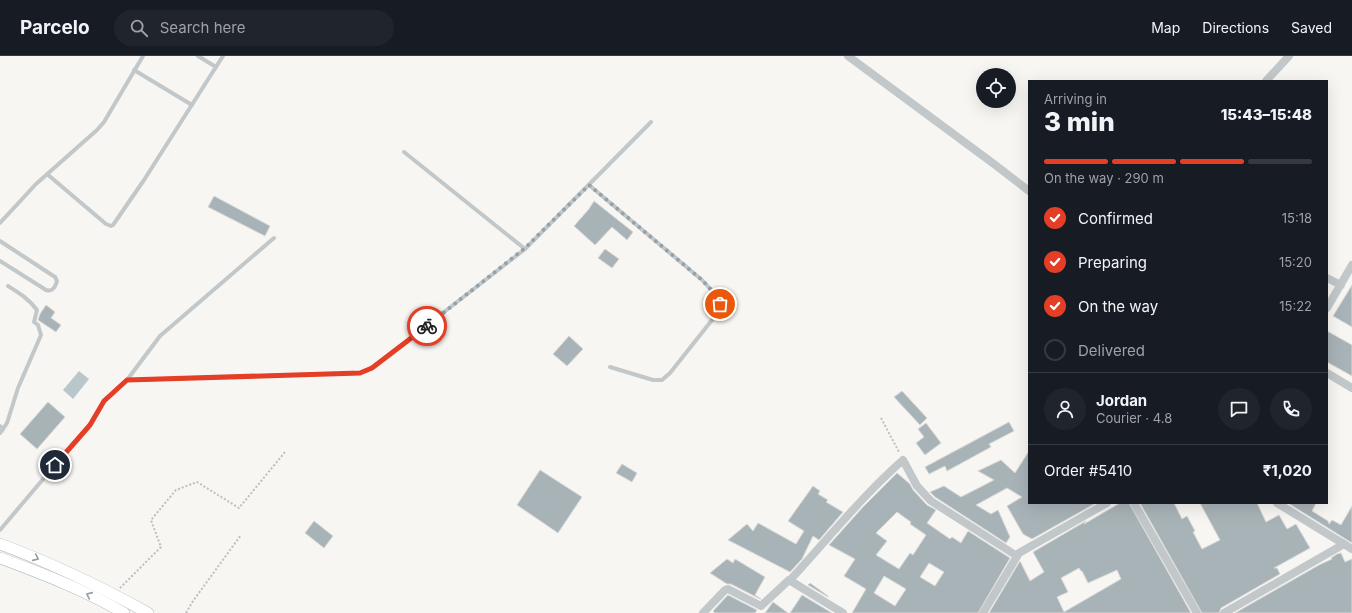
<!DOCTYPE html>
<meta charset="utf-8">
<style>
body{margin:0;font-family:Inter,sans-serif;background:#20242c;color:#f1f3f6;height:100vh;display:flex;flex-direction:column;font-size:15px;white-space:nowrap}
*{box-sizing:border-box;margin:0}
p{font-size:13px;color:#9ea1a6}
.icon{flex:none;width:22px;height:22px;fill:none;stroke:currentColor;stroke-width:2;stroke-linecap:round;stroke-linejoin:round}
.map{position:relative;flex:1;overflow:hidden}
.details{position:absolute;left:1028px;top:24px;width:300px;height:424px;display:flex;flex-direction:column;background:#171b24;border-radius:0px;box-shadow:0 4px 16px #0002}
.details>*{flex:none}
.tools{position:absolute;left:976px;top:12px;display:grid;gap:8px}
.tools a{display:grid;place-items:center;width:40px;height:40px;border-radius:50%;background:#171b24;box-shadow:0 4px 16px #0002;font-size:20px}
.pin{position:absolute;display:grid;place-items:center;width:34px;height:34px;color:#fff;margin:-17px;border:2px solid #fff;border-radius:50%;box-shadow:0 1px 4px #0007}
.courier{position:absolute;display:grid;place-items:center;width:40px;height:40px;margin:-20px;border:3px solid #e43f26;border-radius:50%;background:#fff;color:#222;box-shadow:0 1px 5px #0007}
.overview em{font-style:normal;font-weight:800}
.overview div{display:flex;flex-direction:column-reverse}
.overview{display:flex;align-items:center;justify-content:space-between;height:68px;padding:0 16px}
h1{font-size:26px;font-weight:800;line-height:30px}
.bar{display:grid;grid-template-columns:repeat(4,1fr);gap:6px 4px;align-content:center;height:48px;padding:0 16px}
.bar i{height:5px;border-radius:3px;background:#363941}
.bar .active{background:#e43f26}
.bar p{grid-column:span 4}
.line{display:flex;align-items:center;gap:10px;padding:0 16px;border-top:1px solid #363941}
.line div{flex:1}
.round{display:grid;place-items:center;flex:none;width:42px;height:42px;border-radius:21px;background:#20242c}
ol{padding:0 16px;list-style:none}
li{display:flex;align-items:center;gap:12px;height:44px}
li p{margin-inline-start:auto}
li .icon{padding:4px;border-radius:50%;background:#e43f26;color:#fff;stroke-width:4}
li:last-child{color:#9ea1a6}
li i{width:22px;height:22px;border:2px solid #363941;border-radius:50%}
header{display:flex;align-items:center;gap:24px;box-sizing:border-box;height:56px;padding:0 20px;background:#171b24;border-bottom:1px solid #363941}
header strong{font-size:19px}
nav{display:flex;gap:22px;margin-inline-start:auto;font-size:14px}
.search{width:280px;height:36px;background:#20242c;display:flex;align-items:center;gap:10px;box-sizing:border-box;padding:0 14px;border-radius:22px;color:#9ea1a6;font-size:15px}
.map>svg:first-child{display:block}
</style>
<header>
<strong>Parcelo</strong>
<div class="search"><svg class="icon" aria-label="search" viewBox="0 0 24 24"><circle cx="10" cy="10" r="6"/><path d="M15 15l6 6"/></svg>Search here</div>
<nav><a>Map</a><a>Directions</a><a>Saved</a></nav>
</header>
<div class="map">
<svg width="1352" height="557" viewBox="0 0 1352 557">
<rect width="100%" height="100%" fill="#f7f6f3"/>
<polygon fill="#bac7ca" points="79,315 89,323 73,343 63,334"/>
<g fill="#a8b3b7" stroke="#d8d8d6" fill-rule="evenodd">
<polygon points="214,140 270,170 265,180 208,151"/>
<polygon points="594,145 633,176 627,184 612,171 595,189 574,170 589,153"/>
<polygon points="605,193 619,203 612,212 598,202"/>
<polygon points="1352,229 1352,271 1333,260"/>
<polygon points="46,249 55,256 51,262 61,269 56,276 38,264 40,258"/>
<polygon points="1327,275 1352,289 1352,320 1327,306"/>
<polygon points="569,280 583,293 567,310 553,298"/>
<polygon points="902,335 927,362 920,369 894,341"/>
<polygon points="48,346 65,361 37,393 20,378"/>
<polygon points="1009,366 1014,375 989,388 991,391 947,415 945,410 929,418 925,411"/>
<polygon points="926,367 941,387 925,399 916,387 924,381 918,373"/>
<polygon points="1029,395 1029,447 1096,447 1032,483 1023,478 1007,450 1022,441 1007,432 976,449 991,458 998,454 1010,481 1006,487 935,441 930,436 944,430 961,441 994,424 978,415 1001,404 1015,417"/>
<polygon points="622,408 637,417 632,426 616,417"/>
<polygon points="540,414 582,441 558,477 517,449"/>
<path d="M897,417l13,11 3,6 14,15 9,5 -9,13 23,16 2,-2 9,6 7,-12 42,27 -32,55h-126l14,-24 -22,-13 11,-17 -26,-14 34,-38zM897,456l14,10 -1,2 16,11 -13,20 -3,-2 -11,16 -23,-14 11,-14 -11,-8zM929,507l15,9 -9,14 -15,-9zM884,520l22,13 -11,17 -21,-13z"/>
<polygon points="813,430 820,435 818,438 828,444 826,446 843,456 819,484 813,480 802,503 790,516 728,484 747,468 753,475 758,467 796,488 804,475 788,465"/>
<path d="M1120,447h9l62,110h-202l31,-52 10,20 14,-9 -11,-20 53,-31 -2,3zM1079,512l2,3h1l6,12 29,-13 4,9 -57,33 -7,-15 11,-5 -7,-14z"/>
<polygon points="1140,447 1174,447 1182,463 1187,460 1195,475 1193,476 1202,493 1220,484 1200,447 1257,447 1266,466 1279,459 1287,473 1296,468 1310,492 1274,512 1277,512 1280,518 1221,552 1219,557 1202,557"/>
<polygon points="1288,447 1316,447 1312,455 1328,465 1329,468 1332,464 1341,469 1352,450 1352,487"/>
<polygon points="314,465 333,480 324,492 305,477"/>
<polygon points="1341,497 1345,506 1352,503 1352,557 1235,557 1319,509 1332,503 1331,502 1337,498"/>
<polygon points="727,503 733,507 735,503 765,521 755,539 761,543 760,543 731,528 727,528 710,517"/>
<polygon points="810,527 828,540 828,541 808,529"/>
<polygon points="728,539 757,554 755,557 715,557 713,555"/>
<polygon points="802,539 832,557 790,557"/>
<polygon points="773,546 788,557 765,557"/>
</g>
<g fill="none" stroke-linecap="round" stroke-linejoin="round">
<defs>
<g id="secondary">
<path d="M0,488c51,19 101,43 148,69"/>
<path d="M0,502c43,16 85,32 124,55"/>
</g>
</defs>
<use href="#secondary" stroke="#b6bcc0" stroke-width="12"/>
<g stroke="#bcbfc1" stroke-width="2" stroke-dasharray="2 2" stroke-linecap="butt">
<polyline points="881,362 899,396"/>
<polyline points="120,532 161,491 151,464 176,434 197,426 239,452 285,396"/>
<polyline points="186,557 193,545 241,479"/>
</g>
<g stroke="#c2c7c9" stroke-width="4">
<polyline points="198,0 216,11"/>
<polyline points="134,14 192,49"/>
<polyline points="404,96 525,193"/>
<polyline points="47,118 106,168 111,170 113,169 144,124 223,0"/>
<polyline points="589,129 702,224 715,238 719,248 716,259 670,317 662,324 653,324 610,311"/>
<polyline points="0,167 36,128 97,74 104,66 143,0"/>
<path d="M0,185l55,36 2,4c-2,6 -4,11 -11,9l-46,-29"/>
<polyline points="127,324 360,317 372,312 525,193 651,66"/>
<polyline points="0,370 3,373 0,377"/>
<path d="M3,373l4,-6 11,-35 23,-53 -3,-10 -4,-3 3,-12c-8,-11 -18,-17 -29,-24"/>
<polyline points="0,474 61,402 90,369 104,345 127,324 160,280 274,182"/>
</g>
<g stroke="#c2c7c9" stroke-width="8">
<polyline points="848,0 994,108 1029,135"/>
<polyline points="1266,25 1289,0"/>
<polyline points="1327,222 1341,229"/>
<polyline points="1327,252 1352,209"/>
<polyline points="1327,317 1352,332"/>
<polyline points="1134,447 1197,557"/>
<polyline points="1277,447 1352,493"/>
<path d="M790,524c37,-40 72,-84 113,-120l14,26 14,15 86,55"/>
<polyline points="703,557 725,534 728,533 761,550 789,524 843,557"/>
<polyline points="983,557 1019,497 1107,447"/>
<polyline points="1224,557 1344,488"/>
</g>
<use href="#secondary" stroke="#fff" stroke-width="11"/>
</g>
<defs><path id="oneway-chevron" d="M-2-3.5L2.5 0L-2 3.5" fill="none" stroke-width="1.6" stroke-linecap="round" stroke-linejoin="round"/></defs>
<g stroke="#909ea5">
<use href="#oneway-chevron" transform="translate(36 502) rotate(24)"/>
<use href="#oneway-chevron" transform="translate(89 539) rotate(-156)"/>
</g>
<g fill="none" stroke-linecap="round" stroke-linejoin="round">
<polyline stroke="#96a2a8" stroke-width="4" stroke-dasharray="0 7.2" points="427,270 525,192 589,129 702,224 715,238 720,248"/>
<polyline stroke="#e43f26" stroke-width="5" points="55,409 90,369 104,345 127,324 360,317 372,312 427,270"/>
</g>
</svg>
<div class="tools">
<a><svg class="icon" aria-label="locate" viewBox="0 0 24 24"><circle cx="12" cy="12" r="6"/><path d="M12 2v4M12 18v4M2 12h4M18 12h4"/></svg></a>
</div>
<div class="pin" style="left:720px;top:248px;background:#ea580c"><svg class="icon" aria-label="bag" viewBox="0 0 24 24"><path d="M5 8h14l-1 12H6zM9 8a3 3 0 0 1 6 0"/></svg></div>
<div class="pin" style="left:55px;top:409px;background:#1f2937"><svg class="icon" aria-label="home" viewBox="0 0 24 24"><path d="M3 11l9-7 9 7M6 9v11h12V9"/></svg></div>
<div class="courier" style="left:427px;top:270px"><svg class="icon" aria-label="bike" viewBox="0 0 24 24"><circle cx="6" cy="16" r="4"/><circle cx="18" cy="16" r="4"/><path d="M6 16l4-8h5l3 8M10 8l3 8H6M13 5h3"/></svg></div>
<section class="details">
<div class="overview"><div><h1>3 min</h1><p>Arriving in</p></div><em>15:43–15:48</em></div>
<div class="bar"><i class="active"></i><i class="active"></i><i class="active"></i><i></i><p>On the way · 290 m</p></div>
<ol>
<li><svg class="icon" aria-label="check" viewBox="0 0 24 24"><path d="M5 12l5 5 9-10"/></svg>Confirmed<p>15:18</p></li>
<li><svg class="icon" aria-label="check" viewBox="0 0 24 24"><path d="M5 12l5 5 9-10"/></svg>Preparing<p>15:20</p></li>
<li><svg class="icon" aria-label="check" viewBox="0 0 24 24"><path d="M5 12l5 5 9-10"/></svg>On the way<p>15:22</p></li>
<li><i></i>Delivered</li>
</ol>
<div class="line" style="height:72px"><a class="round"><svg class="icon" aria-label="person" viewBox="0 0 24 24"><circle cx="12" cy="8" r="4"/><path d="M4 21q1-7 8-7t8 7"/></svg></a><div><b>Jordan</b><p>Courier · 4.8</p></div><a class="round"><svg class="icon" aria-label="chat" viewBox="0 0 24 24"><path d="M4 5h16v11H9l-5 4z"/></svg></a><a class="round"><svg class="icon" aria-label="phone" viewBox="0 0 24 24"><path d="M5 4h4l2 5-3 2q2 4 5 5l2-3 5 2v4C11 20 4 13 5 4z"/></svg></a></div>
<div class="line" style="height:52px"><div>Order #5410</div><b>₹1,020</b></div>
</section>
</div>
